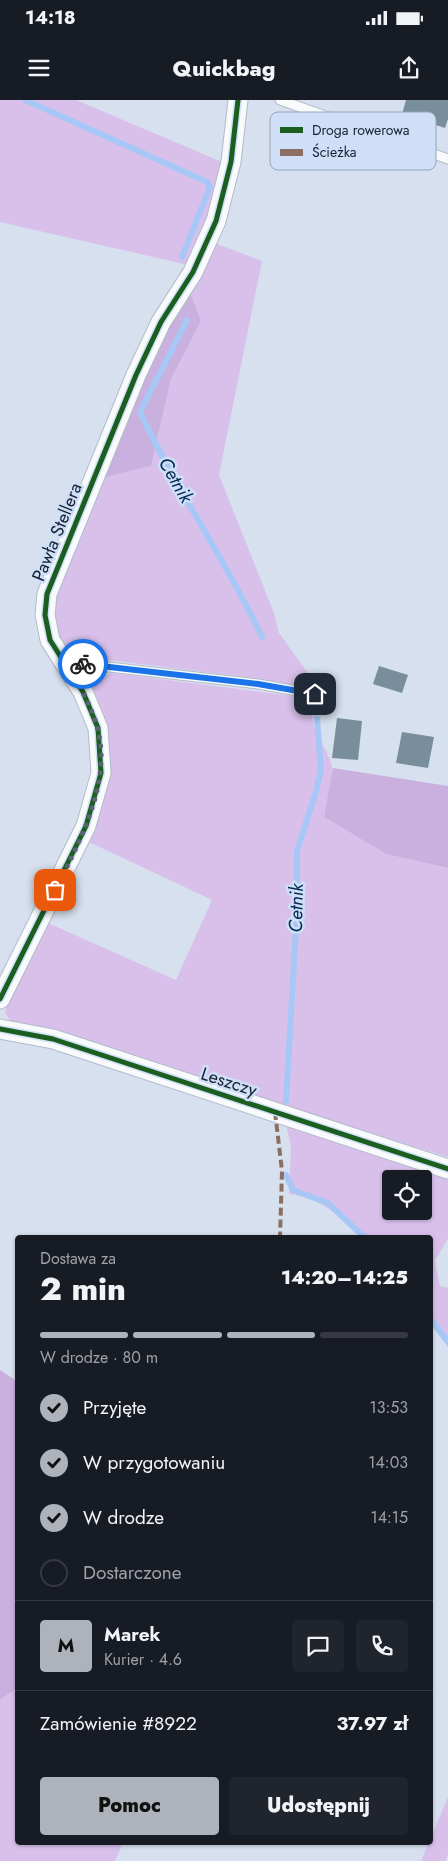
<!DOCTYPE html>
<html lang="pl">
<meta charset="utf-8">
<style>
body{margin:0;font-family:Jost,sans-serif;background:#20242c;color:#f1f3f6;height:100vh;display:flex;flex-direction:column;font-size:19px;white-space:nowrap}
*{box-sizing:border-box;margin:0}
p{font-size:16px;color:#9ea1a6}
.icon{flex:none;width:28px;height:28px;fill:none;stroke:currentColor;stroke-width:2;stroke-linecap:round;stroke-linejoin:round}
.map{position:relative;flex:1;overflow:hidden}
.drawer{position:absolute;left:15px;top:1135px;width:418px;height:610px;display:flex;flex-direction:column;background:#171b24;border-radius:5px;box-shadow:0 1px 4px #0004}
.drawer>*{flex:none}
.controls{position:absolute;left:382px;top:1070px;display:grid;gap:10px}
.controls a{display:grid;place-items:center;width:50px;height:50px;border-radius:5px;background:#171b24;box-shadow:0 1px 4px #0004;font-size:25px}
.pin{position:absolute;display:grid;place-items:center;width:42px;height:42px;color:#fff;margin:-21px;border-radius:10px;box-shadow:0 2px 8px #0006}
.courier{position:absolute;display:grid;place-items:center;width:50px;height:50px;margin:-25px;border:4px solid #1a73e8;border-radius:50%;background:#fff;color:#222;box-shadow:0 1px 6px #0007}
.summary em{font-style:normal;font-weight:800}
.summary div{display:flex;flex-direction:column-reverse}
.summary{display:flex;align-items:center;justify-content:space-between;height:85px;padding:0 25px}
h1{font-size:32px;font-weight:800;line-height:38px}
.bar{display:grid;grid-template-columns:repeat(4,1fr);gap:8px 5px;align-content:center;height:60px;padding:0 25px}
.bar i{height:6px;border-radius:4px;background:#363941}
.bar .on{background:#adb2bb}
.bar p{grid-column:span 4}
.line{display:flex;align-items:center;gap:12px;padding:0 25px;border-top:1px solid #363941}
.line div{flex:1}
.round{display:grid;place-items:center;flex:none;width:52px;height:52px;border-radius:5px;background:#20242c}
ol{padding:0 25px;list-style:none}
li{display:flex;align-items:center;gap:15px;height:55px}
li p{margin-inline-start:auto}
li .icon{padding:5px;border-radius:50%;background:#adb2bb;color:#111;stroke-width:4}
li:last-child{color:#9ea1a6}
li i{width:28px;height:28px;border:2px solid #363941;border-radius:50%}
.button{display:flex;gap:10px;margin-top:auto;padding:10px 25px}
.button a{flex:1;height:58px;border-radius:5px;background:#adb2bb;color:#111;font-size:20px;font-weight:800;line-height:58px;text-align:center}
.button a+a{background:#20242c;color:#f1f3f6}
.status{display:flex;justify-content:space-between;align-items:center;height:35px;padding:0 25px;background:#171b24;direction:ltr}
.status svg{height:14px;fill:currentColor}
header{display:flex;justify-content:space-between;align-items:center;height:65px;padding:0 25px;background:#171b24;font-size:22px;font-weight:800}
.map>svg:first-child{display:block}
</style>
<div class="status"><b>14:18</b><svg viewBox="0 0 49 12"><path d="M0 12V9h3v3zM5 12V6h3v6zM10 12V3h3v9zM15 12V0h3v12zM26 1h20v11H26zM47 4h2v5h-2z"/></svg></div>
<header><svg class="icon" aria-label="menu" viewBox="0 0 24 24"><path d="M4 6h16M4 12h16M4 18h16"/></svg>Quickbag<svg class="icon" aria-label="share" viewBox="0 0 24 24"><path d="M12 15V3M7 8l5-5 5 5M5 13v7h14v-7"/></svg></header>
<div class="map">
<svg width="448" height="1761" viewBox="0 0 448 1761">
<rect width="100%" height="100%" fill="#d7e0ee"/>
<g fill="#d8c0eb" fill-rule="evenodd">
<polygon points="0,0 76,0 222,62 208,120 188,165 0,122"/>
<path d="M215,143l47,18 -43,214 55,138 5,20 41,57 -67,-12 -169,-21c-4,-1 -11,-2 -15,-4 -18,-11 -17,-42 -13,-59l46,-116 49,-12 20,-87 30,-58 -11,-29z"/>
<path d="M112,573l174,22 29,6c-10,29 12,41 17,66 3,10 -6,38 -8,50l62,37 62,14v289l-435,-133 -8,-11 3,-14 38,-77 130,58 36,-80 -123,-58c14,-39 25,-78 16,-120 -2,-13 -9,-24 -13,-37l7,-7z"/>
<path d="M286,1025l162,54v59l-13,23 5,25 8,2v59l-18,-24v-85l-68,-1c-23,-21 -40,-39 -73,-43l2,-48zM391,1079h33v32h-33z"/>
<polygon points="17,1588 18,1742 123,1743 115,1761 0,1761 0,1600"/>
<polygon points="448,1697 448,1755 445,1761 421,1761"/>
</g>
<g fill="#cab0df">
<polygon points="190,192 201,221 171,279 151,366 102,378 166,228"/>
<polygon points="333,668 448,686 448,768 386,754 324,717"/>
<polygon points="0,1270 18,1282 17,1588 0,1600"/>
</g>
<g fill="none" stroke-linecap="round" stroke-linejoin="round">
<g stroke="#a7c8f6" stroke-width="6">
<polyline points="25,0 207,82 210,87 182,157"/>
<path d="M187,220l-47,92c36,78 86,148 122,225"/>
<polyline points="286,1001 296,827 297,751 315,695 321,670 317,619"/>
<polyline points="286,1075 293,1090 328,1103 365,1138"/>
<polyline points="430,1218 448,1242"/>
</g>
</g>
<g fill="#788e9c">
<polygon points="406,0 448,0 448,19 445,28 402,14"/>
<polygon points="379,566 408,575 402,593 373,584"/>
<polygon points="337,618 362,621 358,660 332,658"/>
<polygon points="402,632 434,637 428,668 396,663"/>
</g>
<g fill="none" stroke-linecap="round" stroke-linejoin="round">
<defs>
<g id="service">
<polyline points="280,0 448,59"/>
<polyline points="65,562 258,584 315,594"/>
</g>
<g id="minor">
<polyline points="0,899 86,726 101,673 98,628 83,592 50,540 45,515 47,494 136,275 161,222 193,172 216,121 231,62 238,0"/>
<polyline points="0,929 53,939 448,1069"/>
</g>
</defs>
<use href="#service" stroke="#b2bbca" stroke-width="11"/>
<use href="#minor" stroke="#b2bbca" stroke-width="21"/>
<use href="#service" stroke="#f9fafc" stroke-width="9"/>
<use href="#minor" stroke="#f9fafc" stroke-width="19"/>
<polyline stroke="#8d6e63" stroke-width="4" stroke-dasharray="8 4" stroke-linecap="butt" points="275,1012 282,1071 280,1138"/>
<defs>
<g id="cycleway">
<polyline points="0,899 86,726 101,673 98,628 83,592 50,540 45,515 47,494 136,275 161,222 193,172 216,121 231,62 238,0"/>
<polyline points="0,929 53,939 448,1069"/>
</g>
</defs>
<use href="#cycleway" stroke="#cedff7" stroke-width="8"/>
<use href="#cycleway" stroke="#1b5e20" stroke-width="5"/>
</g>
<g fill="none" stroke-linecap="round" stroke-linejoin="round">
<path stroke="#5a6372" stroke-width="5" stroke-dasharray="0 9" d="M55,790c24,-47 58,-109 42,-163 -6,-23 -20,-45 -32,-65l18,2"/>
<polyline stroke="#1a73e8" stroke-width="6" points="83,564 258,584 315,594"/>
</g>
<g text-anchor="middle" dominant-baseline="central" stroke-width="5" stroke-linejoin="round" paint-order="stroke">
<g font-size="18" fill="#16202f" stroke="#cedff7">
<text transform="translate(57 432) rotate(-68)">Pawła Stellera</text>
<text transform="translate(229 982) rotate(18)">Leszczy</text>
</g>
<g font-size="19" font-style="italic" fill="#052855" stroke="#cedff7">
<text transform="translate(176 380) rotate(60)">Cetnik</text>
<text transform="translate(296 808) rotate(-89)">Cetnik</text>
</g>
</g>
<rect x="270" y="12" width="166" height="58" rx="8" fill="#cedff7" stroke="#97a6bb" stroke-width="1"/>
<rect x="280" y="27" width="23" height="6" fill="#1b5e20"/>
<rect x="280" y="49" width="23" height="7" fill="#8d6e63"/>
<g font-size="14" fill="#16202f">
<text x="312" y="35">Droga rowerowa</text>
<text x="312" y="57">Ścieżka</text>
</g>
</svg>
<div class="controls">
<a><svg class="icon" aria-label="locate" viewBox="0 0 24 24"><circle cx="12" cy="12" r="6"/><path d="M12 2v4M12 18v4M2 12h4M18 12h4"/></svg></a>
</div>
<div class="pin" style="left:55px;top:790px;background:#ea580c"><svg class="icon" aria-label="bag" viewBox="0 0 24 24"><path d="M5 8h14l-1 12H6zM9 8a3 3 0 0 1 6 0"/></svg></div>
<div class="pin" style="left:315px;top:594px;background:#1f2937"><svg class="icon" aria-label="home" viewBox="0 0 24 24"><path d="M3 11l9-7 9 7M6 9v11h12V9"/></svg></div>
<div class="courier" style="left:83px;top:564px"><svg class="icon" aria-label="bike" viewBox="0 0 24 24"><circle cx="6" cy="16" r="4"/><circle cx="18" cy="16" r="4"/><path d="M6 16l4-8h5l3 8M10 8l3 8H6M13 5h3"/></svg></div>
<section class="drawer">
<div class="summary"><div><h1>2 min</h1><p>Dostawa za</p></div><em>14:20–14:25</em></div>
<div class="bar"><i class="on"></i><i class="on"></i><i class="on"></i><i></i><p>W drodze · 80 m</p></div>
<ol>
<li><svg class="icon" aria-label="check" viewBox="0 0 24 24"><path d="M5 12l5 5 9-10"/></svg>Przyjęte<p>13:53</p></li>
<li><svg class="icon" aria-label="check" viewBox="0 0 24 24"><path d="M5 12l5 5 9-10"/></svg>W przygotowaniu<p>14:03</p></li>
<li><svg class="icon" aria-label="check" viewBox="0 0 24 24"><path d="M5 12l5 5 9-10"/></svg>W drodze<p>14:15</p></li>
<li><i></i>Dostarczone</li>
</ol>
<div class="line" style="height:90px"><b class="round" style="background:#adb2bb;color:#111">M</b><div><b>Marek</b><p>Kurier · 4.6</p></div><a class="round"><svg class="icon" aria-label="chat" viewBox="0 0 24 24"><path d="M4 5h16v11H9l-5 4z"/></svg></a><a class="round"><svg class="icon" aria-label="phone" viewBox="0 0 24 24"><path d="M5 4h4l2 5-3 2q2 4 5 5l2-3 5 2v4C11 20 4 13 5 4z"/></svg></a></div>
<div class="line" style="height:65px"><div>Zamówienie #8922</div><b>37.97 zł</b></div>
<div class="button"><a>Pomoc</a><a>Udostępnij</a></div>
</section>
</div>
